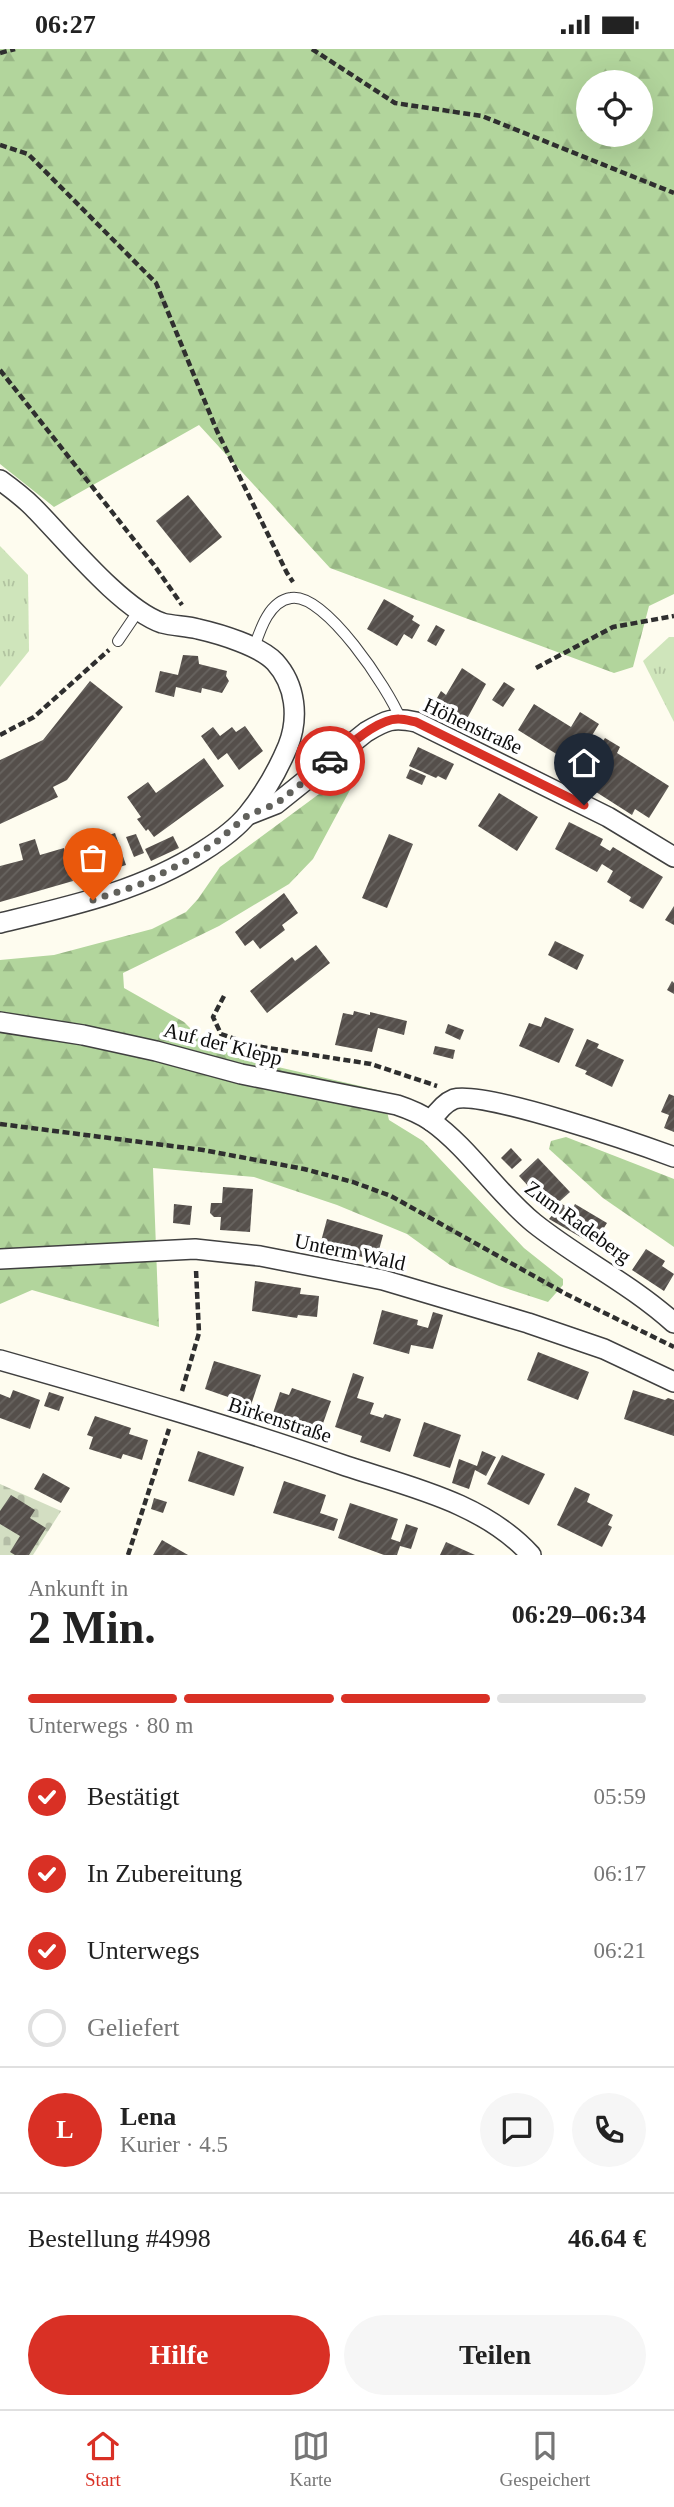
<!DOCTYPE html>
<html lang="de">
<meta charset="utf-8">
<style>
body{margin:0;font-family:Georgia,serif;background:#f6f6f6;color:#222;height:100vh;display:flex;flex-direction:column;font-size:26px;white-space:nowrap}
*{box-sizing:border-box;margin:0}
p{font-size:23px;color:#767676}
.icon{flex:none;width:38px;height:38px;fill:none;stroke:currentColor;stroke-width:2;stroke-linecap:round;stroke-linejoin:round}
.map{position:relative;height:1506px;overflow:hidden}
.panel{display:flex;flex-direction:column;background:#fff;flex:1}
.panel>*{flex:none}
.tools{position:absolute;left:576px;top:21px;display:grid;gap:14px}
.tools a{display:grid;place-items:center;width:77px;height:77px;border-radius:50%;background:#fff;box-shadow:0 7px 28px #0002;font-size:35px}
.pin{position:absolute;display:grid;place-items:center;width:60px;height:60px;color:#fff;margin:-72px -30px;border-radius:50% 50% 50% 0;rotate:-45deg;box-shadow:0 0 7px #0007}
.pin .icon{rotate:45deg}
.courier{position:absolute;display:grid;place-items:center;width:70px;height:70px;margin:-35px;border:5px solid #d93025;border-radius:50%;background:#fff;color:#222;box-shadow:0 2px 9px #0007}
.overview em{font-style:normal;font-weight:800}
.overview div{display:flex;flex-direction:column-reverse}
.overview{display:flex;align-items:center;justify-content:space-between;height:119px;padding:0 28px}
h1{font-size:46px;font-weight:800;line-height:52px}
.bar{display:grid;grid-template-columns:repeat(4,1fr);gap:10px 7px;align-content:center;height:84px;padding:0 28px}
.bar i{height:9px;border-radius:5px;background:#e0e0e0}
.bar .on{background:#d93025}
.bar p{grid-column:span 4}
.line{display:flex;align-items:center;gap:18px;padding:0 28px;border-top:2px solid #e0e0e0}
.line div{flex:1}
.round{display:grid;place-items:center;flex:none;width:74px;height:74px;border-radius:37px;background:#f6f6f6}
ol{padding:0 28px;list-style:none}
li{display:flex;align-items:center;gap:21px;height:77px}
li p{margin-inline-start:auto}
li .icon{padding:7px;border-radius:50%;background:#d93025;color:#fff;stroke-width:4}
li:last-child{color:#767676}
li i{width:38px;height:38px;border:4px solid #e0e0e0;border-radius:50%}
.cta{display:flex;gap:14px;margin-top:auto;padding:14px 28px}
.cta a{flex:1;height:80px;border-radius:42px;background:#d93025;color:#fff;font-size:28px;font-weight:800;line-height:80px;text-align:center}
.cta a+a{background:#f6f6f6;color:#222}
.status{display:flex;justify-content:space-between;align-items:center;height:49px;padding:0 35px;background:#fff;direction:ltr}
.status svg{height:19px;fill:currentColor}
.dock{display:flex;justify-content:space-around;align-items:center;height:98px;border-top:2px solid #e0e0e0;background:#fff;font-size:19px;color:#767676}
.dock a{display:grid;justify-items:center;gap:4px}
.dock .on{color:#d93025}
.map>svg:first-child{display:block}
</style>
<div class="status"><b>06:27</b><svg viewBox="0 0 49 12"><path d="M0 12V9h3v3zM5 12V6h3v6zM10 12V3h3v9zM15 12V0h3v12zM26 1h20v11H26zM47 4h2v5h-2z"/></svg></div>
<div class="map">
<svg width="674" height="1506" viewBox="0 0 674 1506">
<defs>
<pattern id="grass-tufts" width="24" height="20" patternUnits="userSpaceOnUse" patternTransform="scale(1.75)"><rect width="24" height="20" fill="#cfe5bb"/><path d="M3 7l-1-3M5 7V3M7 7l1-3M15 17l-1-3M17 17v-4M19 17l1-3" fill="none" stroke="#b1c3a0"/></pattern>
<pattern id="forest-firs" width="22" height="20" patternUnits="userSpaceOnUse" patternTransform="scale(1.75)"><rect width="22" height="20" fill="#b2d59c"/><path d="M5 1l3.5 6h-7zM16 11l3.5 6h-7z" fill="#98b685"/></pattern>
<pattern id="cemetery-stones" width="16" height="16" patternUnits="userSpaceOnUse" patternTransform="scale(1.75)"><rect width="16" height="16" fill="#d3dec2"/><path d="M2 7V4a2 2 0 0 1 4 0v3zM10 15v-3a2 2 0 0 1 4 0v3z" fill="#b4bda6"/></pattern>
<pattern id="building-hatch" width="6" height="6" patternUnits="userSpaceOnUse" patternTransform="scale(1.75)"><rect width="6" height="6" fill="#554f4b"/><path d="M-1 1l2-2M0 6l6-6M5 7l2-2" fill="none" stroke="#686460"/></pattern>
</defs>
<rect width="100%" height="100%" fill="#fefcef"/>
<g fill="url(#grass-tufts)">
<polygon points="0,497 28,526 29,602 0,638"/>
<polygon points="669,588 674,588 674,673 643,612"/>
</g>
<g fill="url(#forest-firs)" fill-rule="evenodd">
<path d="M0,0h674v545l-25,12 -16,61 -19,6 -284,-105 -131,-143 -145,82 -54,-43zM640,33v53h-52v-53z"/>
<polygon points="338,731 347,732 351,739 313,810 289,835 219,877 123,924 124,939 184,973 205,994 248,1011 382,1042 389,1071 423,1092 524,1199 563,1230 563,1236 548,1253 499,1237 450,1216 407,1185 337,1156 254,1128 153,1119 159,1278 32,1241 0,1255 0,911 54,906 152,880 186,863 198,850 220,818"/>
<polygon points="566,1088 674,1130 674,1198 603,1149 549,1100 551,1092"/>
</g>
<polygon fill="url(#cemetery-stones)" points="0,1435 61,1462 33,1506 0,1506"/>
<g fill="url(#building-hatch)">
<polygon points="188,446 222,488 190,514 156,472"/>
<polygon points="384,550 414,567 412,571 420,576 412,590 404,585 397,597 367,580"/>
<polygon points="436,576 445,581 436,597 427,592"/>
<polygon points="183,606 198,607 199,615 227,622 226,627 229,632 222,644 202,639 201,644 176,638 174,648 155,643 160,622 178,626"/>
<polygon points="462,619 486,635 464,675 433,656 441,642 446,646"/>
<polygon points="90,632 123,658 67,731 53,738 58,748 0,775 0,711 43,691"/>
<polygon points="504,633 515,640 503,658 492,651"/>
<polygon points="534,655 571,678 580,663 599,675 574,716 518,681"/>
<polygon points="245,677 263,702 239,721 227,704 218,711 201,687 213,678 220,687 232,678 236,683"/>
<polygon points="605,689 620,698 617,704 669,737 649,769 635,760 632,766 593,741 601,729 586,719"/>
<polygon points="418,698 454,715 446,731 438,727 436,729 409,717"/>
<polygon points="204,709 224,737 154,788 148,780 146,782 137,770 141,768 127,748 148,733 156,744"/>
<polygon points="410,720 426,727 422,736 406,729"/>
<polygon points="499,744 538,768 517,802 478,777"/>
<polygon points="569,773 603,790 600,796 610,802 613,798 663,828 643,860 629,852 631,848 607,833 613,822 602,815 597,823 555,800"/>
<polygon points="115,784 126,816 88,828 78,796"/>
<polygon points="136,785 144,804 134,808 126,788"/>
<polygon points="389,785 413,795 387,859 362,849"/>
<polygon points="173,787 179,799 151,812 145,800"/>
<polygon points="35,790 40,806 64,799 73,832 0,853 0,817 23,811 19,795"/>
<polygon points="284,844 298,864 282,876 285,881 260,900 253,891 245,897 235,883"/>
<polygon points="674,857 674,876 665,871"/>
<polygon points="555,892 584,906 577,921 548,906"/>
<polygon points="316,896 330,914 267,964 250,942 292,908 295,912"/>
<polygon points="672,932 674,934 674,945 667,941"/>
<polygon points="354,962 370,966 370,963 407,972 404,986 378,979 372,1003 335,996 343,964 353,966"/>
<polygon points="545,968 574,980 559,1014 519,997 529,974 541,978"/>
<polygon points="448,975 464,981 460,991 445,984"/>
<polygon points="587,990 599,995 597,999 624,1011 612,1038 585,1025 587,1022 575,1017"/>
<polygon points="435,997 455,1001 453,1010 433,1005"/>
<polygon points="669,1045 674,1047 674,1083 664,1079 669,1066 661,1063"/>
<polygon points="511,1099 522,1111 512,1120 501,1109"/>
<polygon points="538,1109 570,1143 550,1161 519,1127"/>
<polygon points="223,1138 253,1140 250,1183 220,1181 221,1168 214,1168 210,1164 211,1154 222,1154"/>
<polygon points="174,1155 192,1157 190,1176 173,1174"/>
<polygon points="562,1155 572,1161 575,1155 607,1174 600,1185 591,1179 584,1190 549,1170"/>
<polygon points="327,1170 383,1186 376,1212 320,1196"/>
<polygon points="646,1200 665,1212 662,1217 674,1225 664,1242 632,1221"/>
<polygon points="255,1232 301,1239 300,1245 319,1247 317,1268 298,1266 297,1269 252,1262"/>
<polygon points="382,1261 418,1271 417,1276 428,1279 433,1263 443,1266 433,1300 411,1296 409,1305 373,1295"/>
<polygon points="538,1303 589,1323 578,1351 527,1331"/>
<polygon points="214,1312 261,1326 251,1356 205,1340"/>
<polygon points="353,1324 364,1328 357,1349 374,1354 370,1365 383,1369 385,1365 401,1370 390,1403 360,1393 362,1387 335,1378"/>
<polygon points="292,1339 331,1352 321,1380 273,1364 280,1343 289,1346"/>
<polygon points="13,1341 40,1351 30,1380 0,1369 0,1345 10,1349"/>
<polygon points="633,1341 665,1351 668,1349 674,1351 674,1387 624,1370"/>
<polygon points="49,1343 64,1348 59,1362 44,1357"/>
<polygon points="95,1367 131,1379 129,1385 148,1391 142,1411 123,1405 121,1410 89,1400 93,1388 87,1386"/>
<polygon points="424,1373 461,1386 450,1419 413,1407"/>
<polygon points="198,1402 244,1418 234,1447 188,1432"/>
<polygon points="482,1402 496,1408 486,1427 475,1421 469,1440 452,1434 459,1410 477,1417"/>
<polygon points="502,1406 545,1425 529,1456 487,1435"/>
<polygon points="43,1424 70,1439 61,1454 34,1440"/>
<polygon points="284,1432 326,1446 320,1464 338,1470 334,1482 273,1464"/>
<polygon points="575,1438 590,1445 587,1453 613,1466 608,1476 612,1478 602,1498 557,1476"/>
<polygon points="11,1446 35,1461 30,1469 46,1479 29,1506 15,1506 10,1503 20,1487 0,1475 0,1462"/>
<polygon points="154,1449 167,1453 163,1464 151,1460"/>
<polygon points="350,1454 398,1470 391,1490 400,1493 406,1475 418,1479 411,1500 400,1497 397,1506 384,1506 338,1489"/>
<polygon points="162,1491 188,1506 153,1506"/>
<polygon points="446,1493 475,1506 440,1506"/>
</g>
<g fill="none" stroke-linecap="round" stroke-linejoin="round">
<defs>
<g id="service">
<polyline points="118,592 139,561"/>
<path d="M254,599c6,-18 15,-47 37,-50 34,-6 98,92 109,120"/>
</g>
<g id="minor">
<path d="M0,431c11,8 23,17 33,27 31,31 88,102 129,116 11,3 25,3 36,6 22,5 62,17 77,33 21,23 24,56 13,84 -10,24 -24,48 -40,68 -12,15 -29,27 -45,37 -62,40 -132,55 -203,72"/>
<path d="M248,766l28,-11 90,-72c20,-12 27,-15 50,-10l192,95 66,40"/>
<path d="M0,973l83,13 73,16 85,23 156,31c12,4 24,9 34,16 38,27 66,72 103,102 45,36 97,61 140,100"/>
<path d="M431,1072c6,-9 13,-18 23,-22 29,-9 185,45 220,58"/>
<polyline points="0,1210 195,1200 260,1207 383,1231 528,1274 604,1300 674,1333"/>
<path d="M0,1311c116,33 232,66 346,106 64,21 138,37 185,89"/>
</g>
</defs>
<use href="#service" stroke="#404040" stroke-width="12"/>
<use href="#minor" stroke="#404040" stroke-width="22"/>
<g stroke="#2f2f2f" stroke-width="4.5" stroke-dasharray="7 3.5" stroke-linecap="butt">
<polyline points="312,0 395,54 482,67 674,144"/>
<polyline points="0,4 15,0"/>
<polyline points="0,96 28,105 156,234 217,382 287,524 293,533"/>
<polyline points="0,321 154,516 182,556"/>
<polyline points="536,619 613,578 674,567"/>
<polyline points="0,686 34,668 109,601"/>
<polyline points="224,947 213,968 221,985 255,997 371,1015 437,1037"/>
<polyline points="0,1075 203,1101 304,1120 353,1133 391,1147 566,1245 674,1298"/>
<polyline points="182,1342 199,1284 196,1221"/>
<polyline points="128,1506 169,1380"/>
</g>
<use href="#service" stroke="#fff" stroke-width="10"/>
<use href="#minor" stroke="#fff" stroke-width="19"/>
</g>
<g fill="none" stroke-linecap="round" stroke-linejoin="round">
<polyline stroke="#61615c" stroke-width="7" stroke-dasharray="0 12.6" points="93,851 139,836 192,809 215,794 248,766 276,755 330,712"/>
<path stroke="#d93025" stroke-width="9" d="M330,712c17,-13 47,-43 69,-42 5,0 12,2 17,3l168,83"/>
</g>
<g text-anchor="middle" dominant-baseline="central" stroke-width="7" stroke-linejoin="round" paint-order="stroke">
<g font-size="21" fill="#0d0d0d" stroke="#fff">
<text transform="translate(473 677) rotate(25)">Höhenstraße</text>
<text transform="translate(223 995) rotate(14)">Auf der Klepp</text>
<text transform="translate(578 1173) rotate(36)">Zum Radeberg</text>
<text transform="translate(350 1203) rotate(12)">Unterm Wald</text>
<text transform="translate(280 1371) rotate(18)">Birkenstraße</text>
</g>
</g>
</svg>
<div class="tools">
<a><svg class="icon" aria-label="locate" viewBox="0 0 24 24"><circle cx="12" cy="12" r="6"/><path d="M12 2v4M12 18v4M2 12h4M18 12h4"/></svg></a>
</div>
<div class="pin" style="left:93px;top:851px;background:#ea580c"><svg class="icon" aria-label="bag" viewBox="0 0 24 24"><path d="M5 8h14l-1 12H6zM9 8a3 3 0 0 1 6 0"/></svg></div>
<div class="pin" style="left:584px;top:756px;background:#1f2937"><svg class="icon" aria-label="home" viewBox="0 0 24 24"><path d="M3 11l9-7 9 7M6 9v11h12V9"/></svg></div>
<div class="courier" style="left:330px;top:712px"><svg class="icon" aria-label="car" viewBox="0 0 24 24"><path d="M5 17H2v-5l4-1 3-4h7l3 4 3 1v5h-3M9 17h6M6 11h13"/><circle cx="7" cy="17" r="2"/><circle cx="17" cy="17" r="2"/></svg></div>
</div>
<section class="panel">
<div class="overview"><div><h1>2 Min.</h1><p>Ankunft in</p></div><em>06:29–06:34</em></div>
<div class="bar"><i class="on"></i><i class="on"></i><i class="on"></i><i></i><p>Unterwegs · 80 m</p></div>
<ol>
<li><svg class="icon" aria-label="check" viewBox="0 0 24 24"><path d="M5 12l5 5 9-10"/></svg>Bestätigt<p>05:59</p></li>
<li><svg class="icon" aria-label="check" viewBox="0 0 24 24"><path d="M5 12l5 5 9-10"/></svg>In Zubereitung<p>06:17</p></li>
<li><svg class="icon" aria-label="check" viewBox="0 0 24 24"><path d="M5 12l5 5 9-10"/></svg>Unterwegs<p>06:21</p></li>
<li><i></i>Geliefert</li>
</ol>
<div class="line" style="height:126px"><b class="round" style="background:#d93025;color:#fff">L</b><div><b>Lena</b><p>Kurier · 4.5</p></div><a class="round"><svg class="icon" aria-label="chat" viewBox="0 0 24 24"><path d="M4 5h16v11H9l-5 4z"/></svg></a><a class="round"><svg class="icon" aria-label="phone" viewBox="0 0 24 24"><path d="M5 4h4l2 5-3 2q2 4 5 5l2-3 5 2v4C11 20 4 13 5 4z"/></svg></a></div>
<div class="line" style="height:91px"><div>Bestellung #4998</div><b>46.64 €</b></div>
<div class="cta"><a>Hilfe</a><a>Teilen</a></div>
</section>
<nav class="dock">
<a class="on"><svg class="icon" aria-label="home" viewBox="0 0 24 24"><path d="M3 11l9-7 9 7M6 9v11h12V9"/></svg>Start</a>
<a><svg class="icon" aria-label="map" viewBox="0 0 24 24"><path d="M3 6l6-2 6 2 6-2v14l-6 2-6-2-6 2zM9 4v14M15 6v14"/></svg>Karte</a>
<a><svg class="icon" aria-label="saved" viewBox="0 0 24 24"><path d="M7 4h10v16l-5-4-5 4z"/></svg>Gespeichert</a>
</nav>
